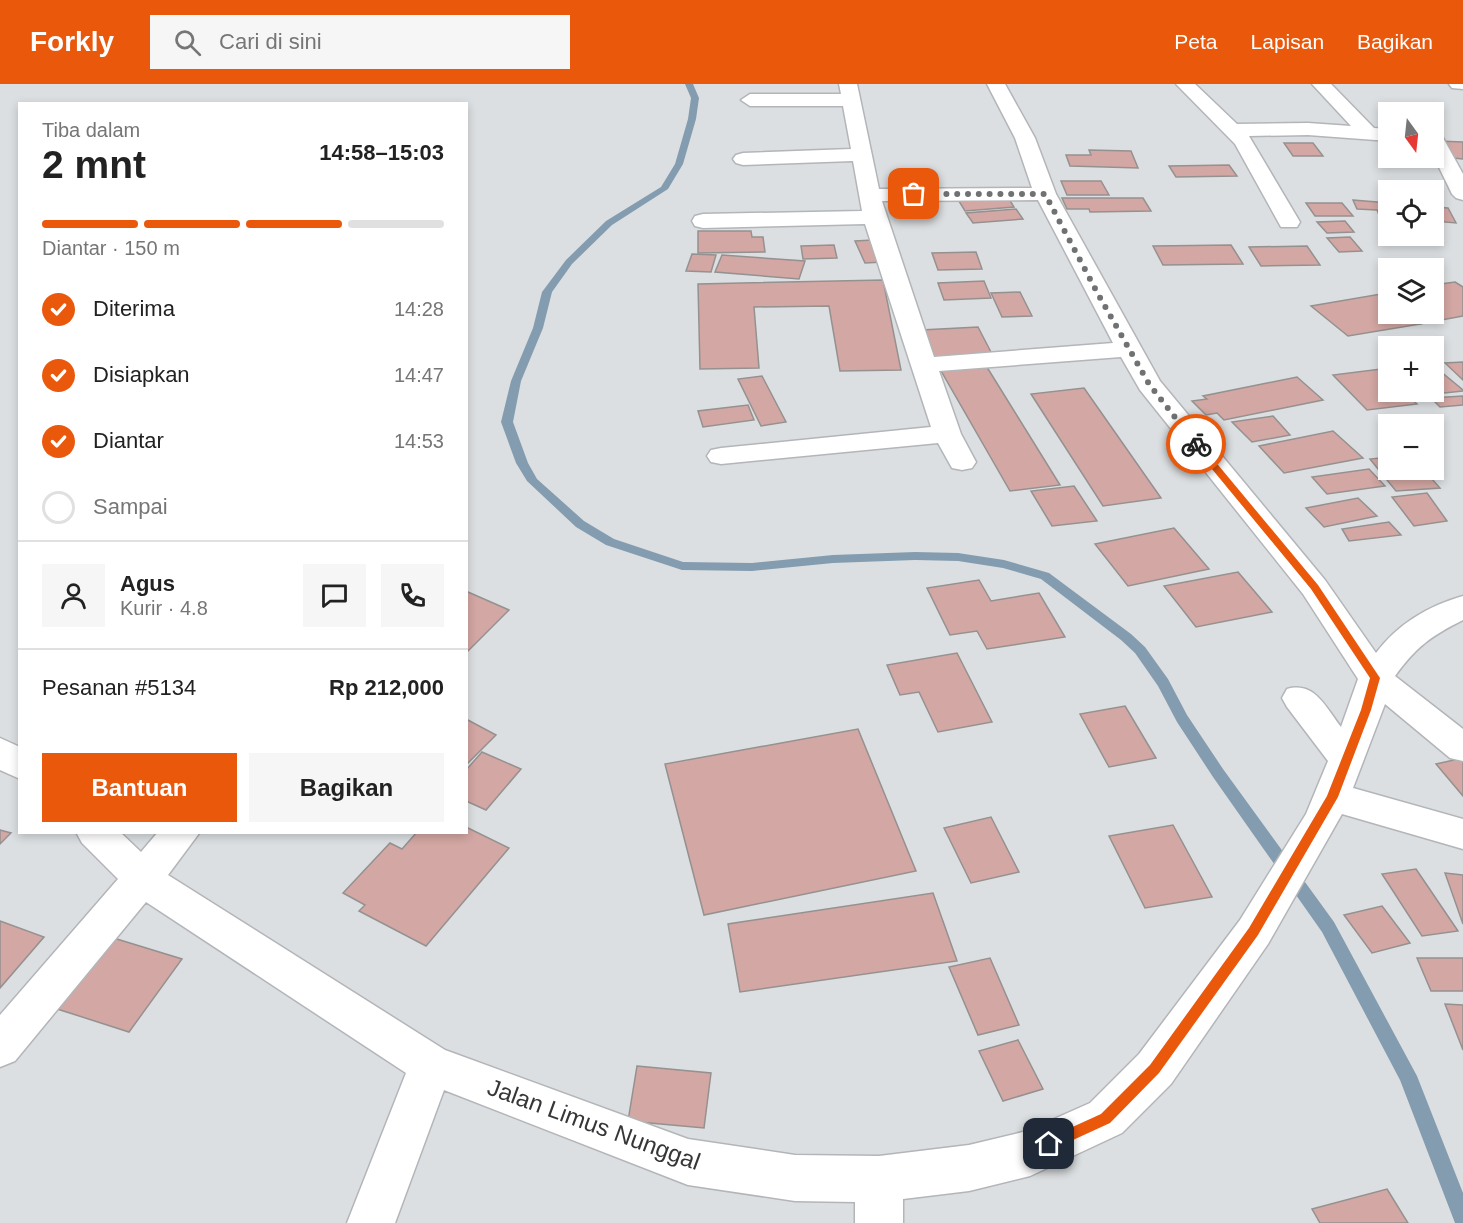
<!DOCTYPE html>
<html lang="id">
<meta charset="utf-8">
<style>
body{margin:0;font-family:Helvetica,sans-serif;background:#f6f6f6;color:#222;height:100vh;display:flex;flex-direction:column;font-size:22px;white-space:nowrap}
*{box-sizing:border-box;margin:0}
p{font-size:20px;color:#767676}
.icon{flex:none;width:33px;height:33px;fill:none;stroke:currentColor;stroke-width:2;stroke-linecap:round;stroke-linejoin:round}
.map{position:relative;flex:1;overflow:hidden}
.panel{position:absolute;left:18px;top:18px;width:450px;height:732px;display:flex;flex-direction:column;background:#fff;border-radius:0px;box-shadow:0 3px 9px #0003}
.panel>*{flex:none}
.needle{width:39px;rotate:165deg}
.buttons{position:absolute;left:1378px;top:18px;display:grid;gap:12px}
.buttons a{display:grid;place-items:center;width:66px;height:66px;border-radius:0px;background:#fff;box-shadow:0 3px 9px #0003;font-size:30px}
.pin{position:absolute;display:grid;place-items:center;width:51px;height:51px;color:#fff;margin:-26px;border-radius:12px;box-shadow:0 3px 9px #0006}
.courier{position:absolute;display:grid;place-items:center;width:60px;height:60px;margin:-30px;border:4px solid #ea580c;border-radius:50%;background:#fff;color:#222;box-shadow:0 2px 8px #0007}
.overview em{font-style:normal;font-weight:800}
.overview div{display:flex;flex-direction:column-reverse}
.overview{display:flex;align-items:center;justify-content:space-between;height:102px;padding:0 24px}
h1{font-size:39px;font-weight:800;line-height:45px}
.bar{display:grid;grid-template-columns:repeat(4,1fr);gap:9px 6px;align-content:center;height:72px;padding:0 24px}
.bar i{height:8px;border-radius:4px;background:#e0e0e0}
.bar .active{background:#ea580c}
.bar p{grid-column:span 4}
.line{display:flex;align-items:center;gap:15px;padding:0 24px;border-top:2px solid #e0e0e0}
.line div{flex:1}
.round{display:grid;place-items:center;flex:none;width:63px;height:63px;border-radius:0px;background:#f6f6f6}
ol{padding:0 24px;list-style:none}
li{display:flex;align-items:center;gap:18px;height:66px}
li p{margin-inline-start:auto}
li .icon{padding:6px;border-radius:50%;background:#ea580c;color:#fff;stroke-width:4}
li:last-child{color:#767676}
li i{width:33px;height:33px;border:3px solid #e0e0e0;border-radius:50%}
.cta{display:flex;gap:12px;margin-top:auto;padding:12px 24px}
.cta a{flex:1;height:69px;border-radius:0px;background:#ea580c;color:#fff;font-size:24px;font-weight:800;line-height:69px;text-align:center}
.cta a+a{background:#f6f6f6;color:#222}
header{display:flex;align-items:center;gap:36px;box-sizing:border-box;height:84px;padding:0 30px;background:#ea580c;color:#fff}
header strong{font-size:28px}
nav{display:flex;gap:33px;margin-inline-start:auto;font-size:21px}
.search{width:420px;height:54px;background:#f6f6f6;display:flex;align-items:center;gap:15px;box-sizing:border-box;padding:0 21px;border-radius:0px;color:#767676;font-size:22px}
.map>svg:first-child{display:block}
</style>
<header>
<strong>Forkly</strong>
<div class="search"><svg class="icon" aria-label="search" viewBox="0 0 24 24"><circle cx="10" cy="10" r="6"/><path d="M15 15l6 6"/></svg>Cari di sini</div>
<nav><a>Peta</a><a>Lapisan</a><a>Bagikan</a></nav>
</header>
<div class="map">
<svg width="1463" height="1139" viewBox="0 0 1463 1139">
<rect width="100%" height="100%" fill="#dcdfe1"/>
<g fill="none" stroke-linecap="round" stroke-linejoin="round">
<polygon fill="#849caf" fill-rule="evenodd" points="685,0 693,0 699,14 696,35 683,80 668,105 612,141 572,180 552,208 543,244 521,297 513,338 528,379 537,395 584,437 614,455 683,478 752,479 833,471 915,468 958,469 1004,476 1049,489 1131,550 1145,563 1168,595 1187,631 1223,685 1334,838 1417,992 1463,1109 1463,1139 1455,1139 1400,996 1322,848 1213,693 1177,638 1158,602 1135,569 1121,556 1041,495 1003,484 958,477 915,476 833,479 752,487 682,486 606,461 576,443 527,397 516,379 501,338 511,297 533,244 542,208 566,176 606,137 661,103 675,80 688,35 691,14"/>
</g>
<g fill="#d3a7a3" stroke="#959191" stroke-width="1.5">
<polygon points="1438,57 1463,58 1463,75 1453,74"/>
<polygon points="1284,59 1313,59 1323,72 1293,72"/>
<polygon points="1089,66 1131,67 1138,84 1070,82 1066,71 1091,71"/>
<polygon points="1229,81 1237,92 1176,93 1169,82"/>
<polygon points="1061,97 1101,97 1109,111 1067,111"/>
<polygon points="1006,110 1014,123 965,127 957,114"/>
<polygon points="1062,114 1143,114 1151,127 1090,128 1089,125 1067,125"/>
<polygon points="1353,116 1389,119 1389,134 1380,133 1377,126 1357,125"/>
<polygon points="1306,119 1342,119 1353,132 1315,132"/>
<polygon points="1434,123 1448,124 1456,139 1434,137"/>
<polygon points="1016,125 1023,135 973,139 966,129"/>
<polygon points="1345,137 1354,148 1327,149 1317,138"/>
<polygon points="698,147 751,147 752,153 763,153 765,168 698,169"/>
<polygon points="1350,153 1362,167 1339,168 1327,154"/>
<polygon points="873,156 883,178 865,179 855,157"/>
<polygon points="834,161 837,174 803,175 801,162"/>
<polygon points="1231,161 1243,180 1163,181 1153,162"/>
<polygon points="1307,162 1320,181 1261,182 1249,163"/>
<polygon points="976,168 982,185 938,186 932,169"/>
<polygon points="692,170 716,171 711,188 686,187"/>
<polygon points="722,171 805,177 799,195 715,188"/>
<polygon points="883,196 901,286 840,287 829,222 754,223 759,284 700,285 698,200"/>
<polygon points="984,197 991,214 944,216 938,199"/>
<polygon points="1455,198 1463,203 1463,232 1420,240 1407,230 1434,230 1434,201"/>
<polygon points="1020,208 1032,232 1002,233 991,209"/>
<polygon points="1381,210 1389,216 1389,230 1407,230 1420,240 1348,252 1311,222"/>
<polygon points="978,243 992,270 933,274 921,246"/>
<polygon points="1463,278 1463,296 1445,279"/>
<polygon points="985,280 1060,401 1010,407 940,285"/>
<polygon points="1434,282 1463,306 1463,307 1416,312 1411,308 1434,308"/>
<polygon points="1381,285 1389,293 1389,308 1404,308 1417,320 1367,326 1333,291"/>
<polygon points="762,292 786,338 761,342 738,295"/>
<polygon points="1297,293 1323,316 1224,336 1217,329 1206,331 1192,317 1207,315 1203,312"/>
<polygon points="1084,304 1161,414 1103,422 1031,310"/>
<polygon points="1463,312 1463,321 1440,323 1431,314"/>
<polygon points="748,321 754,336 703,343 698,327"/>
<polygon points="1273,332 1290,351 1252,358 1232,338"/>
<polygon points="1333,347 1363,374 1284,389 1259,362"/>
<polygon points="1389,373 1389,386 1424,386 1440,404 1396,407 1370,375"/>
<polygon points="1369,385 1385,402 1327,410 1312,393"/>
<polygon points="1074,402 1097,437 1052,442 1031,407"/>
<polygon points="1427,409 1447,437 1414,442 1392,413"/>
<polygon points="1358,414 1377,432 1324,443 1306,424"/>
<polygon points="1389,438 1401,451 1349,457 1342,445"/>
<polygon points="1174,444 1209,485 1128,502 1095,460"/>
<polygon points="1238,488 1272,528 1196,543 1164,502"/>
<polygon points="979,496 991,517 1039,509 1065,553 987,565 977,547 950,551 927,504"/>
<polygon points="468,508 509,526 466,569 466,509"/>
<polygon points="957,569 992,638 938,648 919,608 900,611 887,581"/>
<polygon points="1125,622 1156,674 1109,683 1080,630"/>
<polygon points="466,635 496,651 466,681"/>
<polygon points="858,645 916,787 704,831 665,680"/>
<polygon points="482,668 521,685 486,726 466,717 466,686"/>
<polygon points="1463,674 1463,712 1436,680"/>
<polygon points="991,733 1019,788 971,799 944,744"/>
<polygon points="1173,741 1212,813 1145,824 1109,752"/>
<polygon points="466,743 509,764 426,862 359,827 365,821 343,809 390,759 402,765 417,748 466,748"/>
<polygon points="0,746 11,749 0,760"/>
<polygon points="1416,785 1458,847 1422,852 1382,790"/>
<polygon points="1445,789 1463,791 1463,840"/>
<polygon points="933,809 957,877 740,908 728,840"/>
<polygon points="1382,822 1410,859 1372,869 1344,831"/>
<polygon points="0,837 44,853 0,904"/>
<polygon points="107,852 182,875 129,948 51,923"/>
<polygon points="990,874 1019,941 978,951 949,883"/>
<polygon points="1417,874 1463,874 1463,907 1431,907"/>
<polygon points="1445,920 1463,921 1463,966"/>
<polygon points="1018,956 1043,1005 1003,1017 979,967"/>
<polygon points="637,982 711,989 704,1044 628,1037"/>
<polygon points="1387,1105 1408,1139 1320,1139 1312,1125"/>
</g>
<g fill="none" stroke-linecap="round" stroke-linejoin="round">
<defs>
<g id="minor">
<path d="M839,0h18l22,105 153,-1 -17,-50 -28,-54h18l30,54 21,56 104,187 165,199 51,73c22,-29 52,-47 87,-57v24c-32,16 -47,27 -68,56l68,53v32l-13,-3 -65,-54 -32,84 110,31v30l-121,-35 -74,130 -97,140 -49,49 -92,43 -61,15 -66,8v24h-48v-21l-60,-1 -107,-16 -244,-95 -49,133h-48l59,-150 -260,-171 -131,159 -15,6v-52l118,-136 -36,-36 -6,-11h44l21,20 17,-20h42l-32,43 277,175 243,89 107,16 84,1 90,-11 58,-14 63,-28 49,-49 101,-134 66,-106 22,-53 -41,-54 -5,-9 5,-9c28,-8 39,19 54,38l17,-48 -55,-85 -163,-204 -19,-33 -182,14 22,63 15,28 -4,6 -10,2 -10,-2 -14,-25 -217,21 -10,-2 -4,-6 4,-6 10,-2 210,-21 -66,-203 -162,4 -8,-2 -3,-5 3,-5 8,-2 159,-3 -9,-50 -110,4 -7,-2 -3,-4 3,-4 7,-2 108,-4 -8,-43h-93l-9,-6 9,-6h91zM1038,116l75,143 -179,14 -52,-156z"/>
<polygon points="1176,0 1195,0 1237,40 1308,39 1351,42 1312,0 1331,0 1374,44 1389,45 1389,57 1308,51 1249,52 1300,138 1297,143 1281,143 1235,60"/>
<polygon points="1449,0 1463,0 1463,5 1452,4"/>
<polygon points="1434,50 1442,52 1463,90 1463,116 1456,114 1452,110 1434,73"/>
<polygon points="0,654 20,663 20,695 0,686"/>
</g>
</defs>
<use href="#minor" stroke="#b3b5b8" stroke-width="3"/>
<use href="#minor" fill="#fff" fill-rule="evenodd"/>
</g>
<polygon fill="#ea580c" points="1193,358 1199,358 1318,501 1380,594 1371,626 1338,713 1258,851 1159,989 1110,1039 1049,1067 1042,1060 1044,1056 1101,1030 1150,981 1249,844 1327,712 1361,626 1370,594 1311,505 1193,362"/>
<g fill="none" stroke-linecap="round" stroke-linejoin="round">
<polyline stroke="#6f7172" stroke-width="6" stroke-dasharray="0 10.8" points="914,110 1045,110 1098,210 1149,300 1196,360"/>
</g>
<g text-anchor="middle" dominant-baseline="central" stroke-width="6" stroke-linejoin="round" paint-order="stroke">
<g font-size="24" fill="#353637" stroke="#fff">
<text transform="translate(594 1040) rotate(20)">Jalan Limus Nunggal</text>
</g>
</g>
</svg>
<div class="buttons">
<a><svg class="needle" viewBox="-14 -14 28 28"><path d="M0-13l5 13h-10z" fill="#e53935"/><path d="M0 13l5-13h-10z" fill="#767676"/></svg></a>
<a><svg class="icon" aria-label="locate" viewBox="0 0 24 24"><circle cx="12" cy="12" r="6"/><path d="M12 2v4M12 18v4M2 12h4M18 12h4"/></svg></a>
<a><svg class="icon" aria-label="layers" viewBox="0 0 24 24"><path d="M12 4l9 5-9 5-9-5zM3 14l9 5 9-5"/></svg></a>
<a>+</a>
<a>−</a>
</div>
<div class="pin" style="left:914px;top:110px;background:#ea580c"><svg class="icon" aria-label="bag" viewBox="0 0 24 24"><path d="M5 8h14l-1 12H6zM9 8a3 3 0 0 1 6 0"/></svg></div>
<div class="pin" style="left:1049px;top:1060px;background:#1f2937"><svg class="icon" aria-label="home" viewBox="0 0 24 24"><path d="M3 11l9-7 9 7M6 9v11h12V9"/></svg></div>
<div class="courier" style="left:1196px;top:360px"><svg class="icon" aria-label="bike" viewBox="0 0 24 24"><circle cx="6" cy="16" r="4"/><circle cx="18" cy="16" r="4"/><path d="M6 16l4-8h5l3 8M10 8l3 8H6M13 5h3"/></svg></div>
<section class="panel">
<div class="overview"><div><h1>2 mnt</h1><p>Tiba dalam</p></div><em>14:58–15:03</em></div>
<div class="bar"><i class="active"></i><i class="active"></i><i class="active"></i><i></i><p>Diantar · 150 m</p></div>
<ol>
<li><svg class="icon" aria-label="check" viewBox="0 0 24 24"><path d="M5 12l5 5 9-10"/></svg>Diterima<p>14:28</p></li>
<li><svg class="icon" aria-label="check" viewBox="0 0 24 24"><path d="M5 12l5 5 9-10"/></svg>Disiapkan<p>14:47</p></li>
<li><svg class="icon" aria-label="check" viewBox="0 0 24 24"><path d="M5 12l5 5 9-10"/></svg>Diantar<p>14:53</p></li>
<li><i></i>Sampai</li>
</ol>
<div class="line" style="height:108px"><a class="round"><svg class="icon" aria-label="person" viewBox="0 0 24 24"><circle cx="12" cy="8" r="4"/><path d="M4 21q1-7 8-7t8 7"/></svg></a><div><b>Agus</b><p>Kurir · 4.8</p></div><a class="round"><svg class="icon" aria-label="chat" viewBox="0 0 24 24"><path d="M4 5h16v11H9l-5 4z"/></svg></a><a class="round"><svg class="icon" aria-label="phone" viewBox="0 0 24 24"><path d="M5 4h4l2 5-3 2q2 4 5 5l2-3 5 2v4C11 20 4 13 5 4z"/></svg></a></div>
<div class="line" style="height:78px"><div>Pesanan #5134</div><b>Rp 212,000</b></div>
<div class="cta"><a>Bantuan</a><a>Bagikan</a></div>
</section>
</div>
